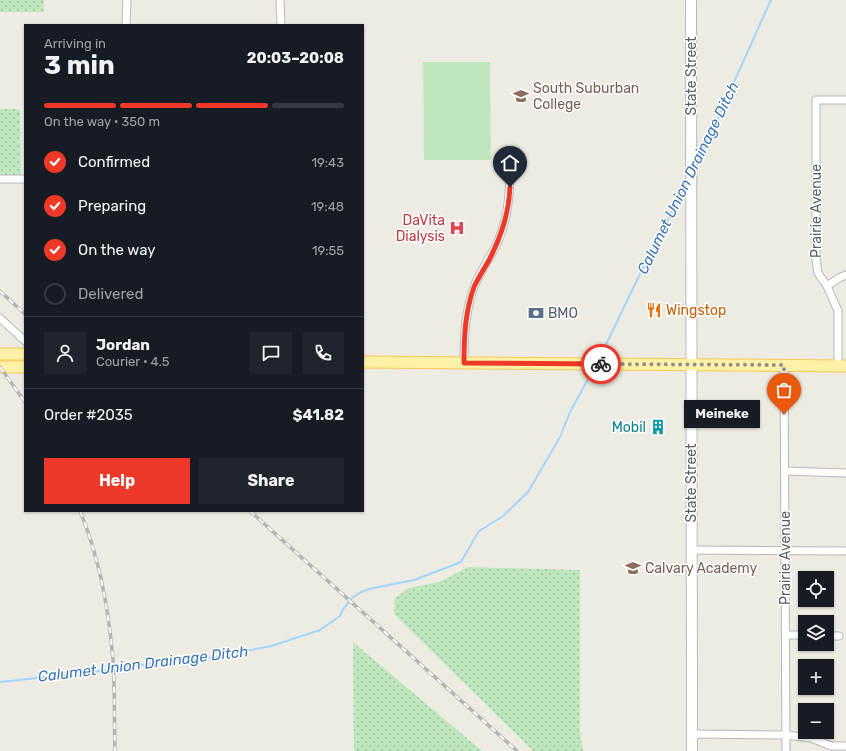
<!DOCTYPE html>
<meta charset="utf-8">
<style>
body{margin:0;font-family:Rubik,sans-serif;background:#20242c;color:#f1f3f6;height:100vh;display:flex;flex-direction:column;font-size:15px;white-space:nowrap}
*{box-sizing:border-box;margin:0}
p{font-size:13px;color:#9ea1a6}
.icon{flex:none;width:22px;height:22px;fill:none;stroke:currentColor;stroke-width:2;stroke-linecap:round;stroke-linejoin:round}
.map{position:relative;flex:1;overflow:hidden}
.details{position:absolute;left:24px;top:24px;width:340px;height:488px;display:flex;flex-direction:column;background:#171b24;border-radius:0px;box-shadow:0 1px 3px #0004}
.details>*{flex:none}
.tools{position:absolute;left:798px;top:571px;display:grid;gap:8px}
.tools a{display:grid;place-items:center;width:36px;height:36px;border-radius:0px;background:#171b24;box-shadow:0 1px 3px #0004;font-size:20px}
.pin{position:absolute;display:grid;place-items:center;width:34px;height:34px;color:#fff;margin:-41px -17px;border-radius:50% 50% 50% 0;rotate:-45deg;box-shadow:0 0 4px #0007}
.pin .icon{rotate:45deg}
.courier{position:absolute;display:grid;place-items:center;width:40px;height:40px;margin:-20px;border:3px solid #ee3828;border-radius:50%;background:#fff;color:#222;box-shadow:0 1px 5px #0007}
.bubble{position:absolute;height:28px;border-radius:0px;background:#171b24;box-shadow:0 1px 3px #0004;font-size:13px;font-weight:700;line-height:28px;text-align:center}
.overview em{font-style:normal;font-weight:700}
.overview div{display:flex;flex-direction:column-reverse}
.overview{display:flex;align-items:center;justify-content:space-between;height:68px;padding:0 20px}
h1{font-size:26px;font-weight:700;line-height:30px}
.bar{display:grid;grid-template-columns:repeat(4,1fr);gap:6px 4px;align-content:center;height:48px;padding:0 20px}
.bar i{height:5px;border-radius:3px;background:#363941}
.bar .active{background:#ee3828}
.bar p{grid-column:span 4}
.line{display:flex;align-items:center;gap:10px;padding:0 20px;border-top:1px solid #363941}
.line div{flex:1}
.round{display:grid;place-items:center;flex:none;width:42px;height:42px;border-radius:0px;background:#20242c}
ol{padding:0 20px;list-style:none}
li{display:flex;align-items:center;gap:12px;height:44px}
li p{margin-inline-start:auto}
li .icon{padding:4px;border-radius:50%;background:#ee3828;color:#fff;stroke-width:4}
li:last-child{color:#9ea1a6}
li i{width:22px;height:22px;border:2px solid #363941;border-radius:50%}
.primary-button{display:flex;gap:8px;margin-top:auto;padding:8px 20px}
.primary-button a{flex:1;height:46px;border-radius:0px;background:#ee3828;color:#fff;font-size:16px;font-weight:700;line-height:46px;text-align:center}
.primary-button a+a{background:#20242c;color:#f1f3f6}
.map>svg:first-child{display:block}
</style>
<div class="map">
<svg width="846" height="751" viewBox="0 0 846 751">
<defs>
<pattern id="grass-dots" width="8" height="8" patternUnits="userSpaceOnUse"><rect width="8" height="8" fill="#bee7be"/><path d="M2 2h.1M6 6h.1" fill="none" stroke="#9dbe9e" stroke-width="1.8" stroke-linecap="round"/></pattern>
</defs>
<rect width="100%" height="100%" fill="#eeebe2"/>
<g fill="url(#grass-dots)">
<rect x="0" y="0" width="44" height="12"/>
<polygon points="0,109 20,109 21,175 0,175"/>
<polygon points="468,567 580,570 580,731 583,751 533,751 394,614 395,598 409,588 439,582"/>
<polygon points="353,642 482,751 354,751"/>
</g>
<polygon fill="#bee7be" points="423,62 490,62 491,160 424,160"/>
<g fill="none" stroke-linecap="round" stroke-linejoin="round">
<g stroke="#a1d6ff" stroke-width="2">
<polyline points="696,166 771,0"/>
<polyline points="601,355 639,276 687,182"/>
<polyline points="0,682 101,671 146,664 215,657 271,646 320,630 340,616 343,609 352,598 361,592 369,589 414,580 461,562 470,546 479,531 503,516 528,492 560,437 570,412 592,372"/>
</g>
<defs>
<g id="street">
<polyline points="280,0 281,25"/>
<polyline points="126,25 127,0"/>
<polyline points="0,179 25,179"/>
<polyline points="827,286 839,278 846,275"/>
<polyline points="0,318 25,341"/>
<path d="M464,363c0,-26 1,-51 10,-76 6,-16 17,-30 24,-46 9,-20 11,-41 12,-63"/>
<polyline points="784,365 786,751"/>
<polyline points="838,366 838,311 827,286 818,273 816,259 816,100 846,100"/>
<polyline points="785,471 846,473"/>
<polyline points="692,550 846,551"/>
<polyline points="786,635 805,635"/>
<polyline points="827,636 839,636"/>
<polyline points="692,734 786,735 811,738 831,746 846,746"/>
</g>
<polyline id="secondary" points="691,0 692,751"/>
<g id="primary">
<polyline points="0,354 25,354"/>
<polyline points="363,362 846,366"/>
<polyline points="0,367 25,367"/>
</g>
</defs>
<use href="#street" stroke="#b5b8bd" stroke-width="9"/>
<use href="#secondary" stroke="#b6b9bf" stroke-width="12"/>
<use href="#primary" stroke="#f5c854" stroke-width="13"/>
<use href="#street" stroke="#fff" stroke-width="7"/>
<use href="#secondary" stroke="#fff" stroke-width="10"/>
<use href="#primary" stroke="#fff1a6" stroke-width="11"/>
<defs>
<g id="rail">
<polyline points="0,291 25,314"/>
<polyline points="0,367 25,402"/>
<path d="M80,511c19,46 29,100 33,149 2,30 1,61 2,91"/>
<polyline points="250,511 517,751"/>
</g>
</defs>
<use href="#rail" stroke="#b4b5b5" stroke-width="3.5"/>
<use href="#rail" stroke="#fff" stroke-width="2" stroke-dasharray="6" stroke-linecap="butt"/>
</g>
<g fill="none" stroke-linecap="round" stroke-linejoin="round">
<polyline stroke="#8e9090" stroke-width="4" stroke-dasharray="0 7.2" points="601,364 784,365 784,414"/>
<path stroke="#ee3828" stroke-width="5" d="M510,187c-1,27 -9,50 -21,73 -5,9 -11,18 -15,27 -9,25 -10,50 -10,76l137,1"/>
</g>
<defs>
<symbol id="university-bare" viewBox="-9 -9 18 18"><path d="M0-5L7-2L0 1L-7-2ZM-4 1L0 2.5L4 1V4Q0 6-4 4Z" fill="#8d6e63" stroke="#fff" stroke-width="2.5" paint-order="stroke"/></symbol>
<symbol id="hospital-bare" viewBox="-9 -9 18 18"><path d="M-5-5h3v3.5h4V-5h3V5h-3V1.5h-4V5h-3Z" fill="#e0444e" stroke="#fff" stroke-width="2.5" paint-order="stroke"/></symbol>
<symbol id="restaurant-bare" viewBox="-9 -9 18 18"><path d="M-5-6h1v4h1v-4h1v4h1v-4h1v5L-1.5 .5V6h-2V.5L-5-1ZM5-6V6H3V1.5H1.5Q1.5-4 5-6Z" fill="#e8710a" stroke="#fff" stroke-width="2.5" paint-order="stroke"/></symbol>
<symbol id="bank-bare" viewBox="-9 -9 18 18"><path d="M-6-4H6V4H-6ZM0-2.3a2.3 2.3 0 1 0 0 4.6a2.3 2.3 0 1 0 0-4.6Z" fill="#5c6f8a" stroke="#fff" stroke-width="2.5" paint-order="stroke"/></symbol>
<symbol id="building-bare" viewBox="-9 -9 18 18"><path d="M-4-6H4V6H1V3H-1V6H-4ZM-2.5-4.3h1.7v1.8h-1.7ZM.8-4.3h1.7v1.8H.8ZM-2.5-1h1.7V.8h-1.7ZM.8-1h1.7V.8H.8Z" fill="#0f9aa8" stroke="#fff" stroke-width="2.5" paint-order="stroke"/></symbol>
<symbol id="school-bare" viewBox="-9 -9 18 18"><path d="M0-5L7-2L0 1L-7-2ZM-4 1L0 2.5L4 1V4Q0 6-4 4Z" fill="#8d6e63" stroke="#fff" stroke-width="2.5" paint-order="stroke"/></symbol>
</defs>
<g fill-rule="evenodd">
<use href="#university-bare" x="510" y="85" width="22" height="22"/>
<use href="#hospital-bare" x="446" y="217" width="22" height="22"/>
<use href="#restaurant-bare" x="643" y="299" width="22" height="22"/>
<use href="#bank-bare" x="525" y="302" width="22" height="22"/>
<use href="#building-bare" x="647" y="416" width="22" height="22"/>
<use href="#school-bare" x="622" y="557" width="22" height="22"/>
</g>
<g text-anchor="middle" dominant-baseline="central" stroke-width="3" stroke-linejoin="round" paint-order="stroke">
<g font-size="14" fill="#5b5f64" stroke="#fff">
<text transform="translate(691 76) rotate(-90)">State Street</text>
<text transform="translate(816 211) rotate(-90)">Prairie Avenue</text>
<text transform="translate(691 483) rotate(-90)">State Street</text>
<text transform="translate(785 558) rotate(-90)">Prairie Avenue</text>
</g>
<g font-size="14" fill="#785e54" stroke="#fff" text-anchor="start">
<text x="533" y="88">South Suburban<tspan x="533" dy="16">College</tspan></text>
<text x="645" y="568">Calvary Academy</text>
</g>
<g font-size="14" fill="#be3a42" stroke="#fff" text-anchor="end">
<text x="445" y="220">DaVita<tspan x="445" dy="16">Dialysis</tspan></text>
</g>
<g font-size="14" fill="#c56008" stroke="#fff" text-anchor="start">
<text x="666" y="310">Wingstop</text>
</g>
<g font-size="14" fill="#4e5e75" stroke="#fff" text-anchor="start">
<text x="548" y="313">BMO</text>
</g>
<g font-size="14" fill="#0d838f" stroke="#fff" text-anchor="end">
<text x="646" y="427">Mobil</text>
</g>
<g font-size="15" font-style="italic" fill="#3b76b4" stroke="#fff">
<text transform="translate(688 178) rotate(-64)">Calumet Union Drainage Ditch</text>
<text transform="translate(143 664) rotate(-7)">Calumet Union Drainage Ditch</text>
</g>
</g>
</svg>
<div class="tools">
<a><svg class="icon" aria-label="locate" viewBox="0 0 24 24"><circle cx="12" cy="12" r="6"/><path d="M12 2v4M12 18v4M2 12h4M18 12h4"/></svg></a>
<a><svg class="icon" aria-label="layers" viewBox="0 0 24 24"><path d="M12 4l9 5-9 5-9-5zM3 14l9 5 9-5"/></svg></a>
<a>+</a>
<a>−</a>
</div>
<div class="pin" style="left:784px;top:414px;background:#ea580c"><svg class="icon" aria-label="bag" viewBox="0 0 24 24"><path d="M5 8h14l-1 12H6zM9 8a3 3 0 0 1 6 0"/></svg></div>
<div class="pin" style="left:510px;top:187px;background:#1f2937"><svg class="icon" aria-label="home" viewBox="0 0 24 24"><path d="M3 11l9-7 9 7M6 9v11h12V9"/></svg></div>
<div class="courier" style="left:601px;top:364px"><svg class="icon" aria-label="bike" viewBox="0 0 24 24"><circle cx="6" cy="16" r="4"/><circle cx="18" cy="16" r="4"/><path d="M6 16l4-8h5l3 8M10 8l3 8H6M13 5h3"/></svg></div>
<div class="bubble" style="left:684px;top:400px;width:76px">Meineke</div>
<section class="details">
<div class="overview"><div><h1>3 min</h1><p>Arriving in</p></div><em>20:03–20:08</em></div>
<div class="bar"><i class="active"></i><i class="active"></i><i class="active"></i><i></i><p>On the way · 350 m</p></div>
<ol>
<li><svg class="icon" aria-label="check" viewBox="0 0 24 24"><path d="M5 12l5 5 9-10"/></svg>Confirmed<p>19:43</p></li>
<li><svg class="icon" aria-label="check" viewBox="0 0 24 24"><path d="M5 12l5 5 9-10"/></svg>Preparing<p>19:48</p></li>
<li><svg class="icon" aria-label="check" viewBox="0 0 24 24"><path d="M5 12l5 5 9-10"/></svg>On the way<p>19:55</p></li>
<li><i></i>Delivered</li>
</ol>
<div class="line" style="height:72px"><a class="round"><svg class="icon" aria-label="person" viewBox="0 0 24 24"><circle cx="12" cy="8" r="4"/><path d="M4 21q1-7 8-7t8 7"/></svg></a><div><b>Jordan</b><p>Courier · 4.5</p></div><a class="round"><svg class="icon" aria-label="chat" viewBox="0 0 24 24"><path d="M4 5h16v11H9l-5 4z"/></svg></a><a class="round"><svg class="icon" aria-label="phone" viewBox="0 0 24 24"><path d="M5 4h4l2 5-3 2q2 4 5 5l2-3 5 2v4C11 20 4 13 5 4z"/></svg></a></div>
<div class="line" style="height:52px"><div>Order #2035</div><b>$41.82</b></div>
<div class="primary-button"><a>Help</a><a>Share</a></div>
</section>
</div>
